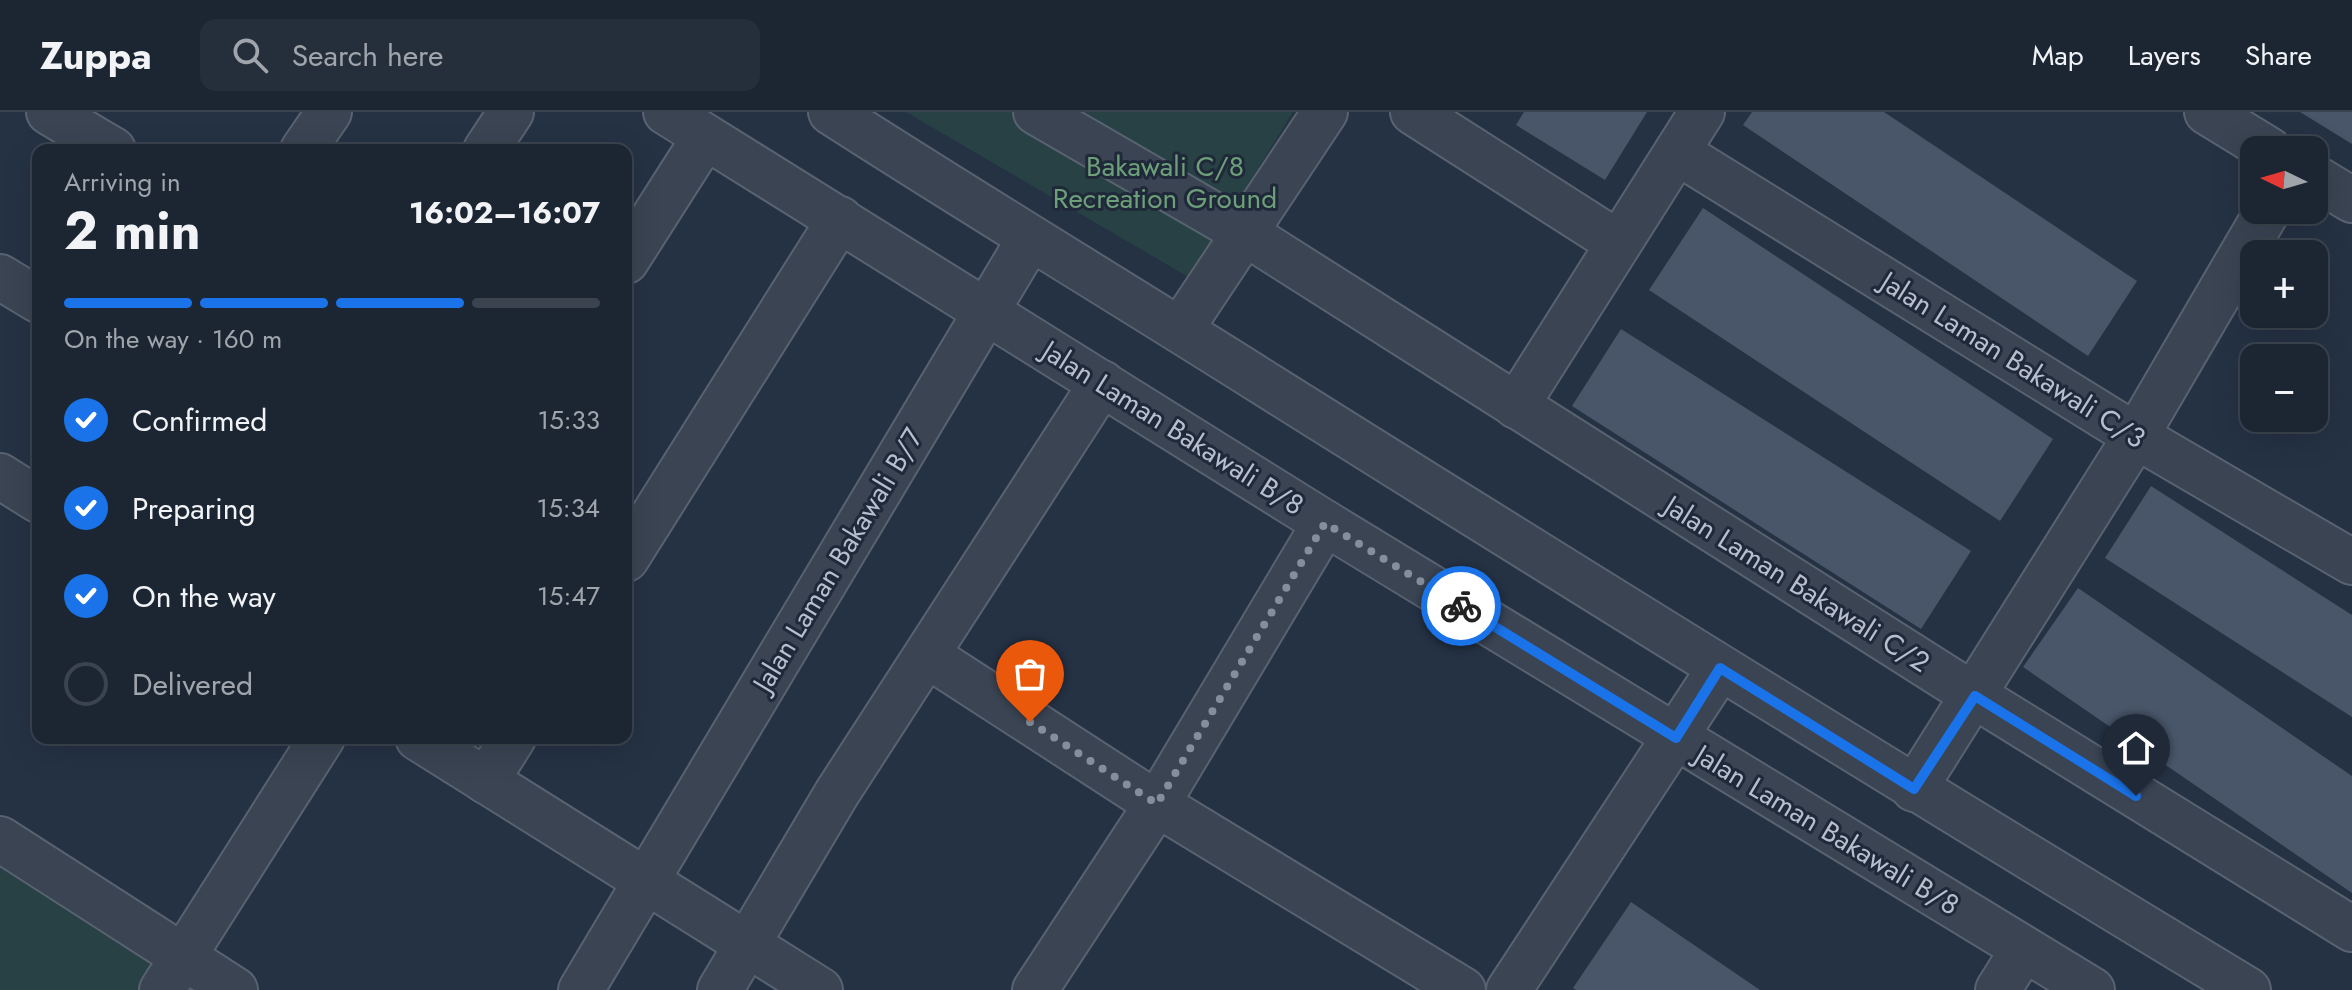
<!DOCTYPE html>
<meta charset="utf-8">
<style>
body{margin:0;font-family:Jost,sans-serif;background:#252e3b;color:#f1f3f6;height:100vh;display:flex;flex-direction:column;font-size:30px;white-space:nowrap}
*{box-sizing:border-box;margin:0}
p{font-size:26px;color:#a0a5ac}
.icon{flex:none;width:44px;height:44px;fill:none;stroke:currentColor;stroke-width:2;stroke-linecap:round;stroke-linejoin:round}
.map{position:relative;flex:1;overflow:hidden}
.sheet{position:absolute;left:32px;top:32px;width:600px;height:600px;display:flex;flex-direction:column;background:#1c2633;border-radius:16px;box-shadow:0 8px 32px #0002,0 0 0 2px #3a434e}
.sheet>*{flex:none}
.needle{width:52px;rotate:275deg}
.buttons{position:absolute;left:2240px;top:24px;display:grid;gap:16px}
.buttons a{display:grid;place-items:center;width:88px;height:88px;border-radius:16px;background:#1c2633;box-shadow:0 8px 32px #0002,0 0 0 2px #3a434e;font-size:40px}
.pin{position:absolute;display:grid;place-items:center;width:68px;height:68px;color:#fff;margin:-82px -34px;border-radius:50% 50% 50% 0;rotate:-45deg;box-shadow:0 0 8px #0007}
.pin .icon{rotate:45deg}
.courier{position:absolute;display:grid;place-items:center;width:80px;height:80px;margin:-40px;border:6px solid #1a73e8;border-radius:50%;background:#fff;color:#222;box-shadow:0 2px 10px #0007}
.head em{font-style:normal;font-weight:700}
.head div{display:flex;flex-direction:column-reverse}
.head{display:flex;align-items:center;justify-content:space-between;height:136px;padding:0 32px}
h1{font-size:52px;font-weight:700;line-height:60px}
.bar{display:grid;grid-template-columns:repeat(4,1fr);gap:12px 8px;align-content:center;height:96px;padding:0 32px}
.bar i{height:10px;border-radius:6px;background:#3a434e}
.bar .on{background:#1a73e8}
.bar p{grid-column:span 4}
ol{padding:0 32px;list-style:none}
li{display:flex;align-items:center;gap:24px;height:88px}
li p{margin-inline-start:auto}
li .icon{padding:8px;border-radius:50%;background:#1a73e8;color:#fff;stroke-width:4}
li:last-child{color:#a0a5ac}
li i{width:44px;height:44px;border:4px solid #3a434e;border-radius:50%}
header{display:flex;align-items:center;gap:48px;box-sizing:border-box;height:112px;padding:0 40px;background:#1c2633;border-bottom:2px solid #3a434e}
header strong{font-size:38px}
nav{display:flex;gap:44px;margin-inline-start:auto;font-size:28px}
.search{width:560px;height:72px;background:#252e3b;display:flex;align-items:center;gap:20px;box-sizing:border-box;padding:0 28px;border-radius:16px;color:#a0a5ac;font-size:30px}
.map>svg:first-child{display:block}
</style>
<header>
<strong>Zuppa</strong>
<div class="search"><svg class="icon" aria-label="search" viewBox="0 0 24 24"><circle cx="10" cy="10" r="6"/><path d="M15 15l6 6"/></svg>Search here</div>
<nav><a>Map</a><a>Layers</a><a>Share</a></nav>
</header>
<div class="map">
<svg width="2352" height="878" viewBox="0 0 2352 878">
<rect width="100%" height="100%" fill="#253244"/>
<g fill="#274145">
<polygon points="906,0 1293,0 1190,166"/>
<polygon points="0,748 161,850 146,878 0,878"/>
</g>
<g fill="#49566a">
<polygon points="1524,0 1647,0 1605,68 1516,13"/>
<polygon points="1752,0 1884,0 2137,169 2088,244 1743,13"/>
<polygon points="2300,0 2352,0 2352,32"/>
<polygon points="1703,96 2053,327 2000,409 1649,178"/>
<polygon points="1621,217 1971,439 1921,517 1572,294"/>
<polygon points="2151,374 2352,503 2352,605 2105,446"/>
<polygon points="2078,476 2352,664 2352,781 2023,555"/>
<polygon points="1631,790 1760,878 1576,878 1573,876"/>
</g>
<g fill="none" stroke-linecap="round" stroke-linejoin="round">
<defs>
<g id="minor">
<polyline points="49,0 113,38"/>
<polyline points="666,0 1325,411 2092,878"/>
<path d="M831,0c143,92 289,180 433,271 327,205 654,408 984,607"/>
<polyline points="1036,0 1245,121 1975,584 2352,817"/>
<polyline points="1413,0 1618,131"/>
<polyline points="2207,0 2269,38"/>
<polyline points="303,38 329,0"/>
<polyline points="486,38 511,0"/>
<polyline points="1677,40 2136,324 2352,450"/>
<polyline points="2314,65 2352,88"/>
<polyline points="626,149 705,25"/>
<polyline points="0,165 38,188"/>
<polyline points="1180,218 1325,0"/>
<polyline points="1516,294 1702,0"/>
<polyline points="0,364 38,388"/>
<polyline points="626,447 840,107"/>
<polyline points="927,543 1157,692 1463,878"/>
<polyline points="418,626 820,878"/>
<polyline points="486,669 513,626"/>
<polyline points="1914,677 2136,324 2268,98"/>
<polyline points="0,727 235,878"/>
<polyline points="162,878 322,626"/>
<polyline points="581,878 1029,128"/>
<polyline points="720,878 837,681 1102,271"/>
<polyline points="1035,878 1157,692 1325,411"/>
<polyline points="1509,878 1720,556"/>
<polyline points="1998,878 2023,838"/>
</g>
</defs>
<use href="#minor" stroke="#586270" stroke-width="48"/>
<use href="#minor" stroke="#3a4453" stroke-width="44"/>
</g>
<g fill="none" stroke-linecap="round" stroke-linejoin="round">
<polyline stroke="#848e9d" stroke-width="8" stroke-dasharray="0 14.4" points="1030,610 1157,692 1325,411 1461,494"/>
<polyline stroke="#1a73e8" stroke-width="10" points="1461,494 1676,626 1720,556 1914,677 1975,584 2136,684"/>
</g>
<g text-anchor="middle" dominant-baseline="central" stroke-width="6" stroke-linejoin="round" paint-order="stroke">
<g font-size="28" fill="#6d9f79" stroke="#1f2939">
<text x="1165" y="54">Bakawali C/8<tspan x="1165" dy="32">Recreation Ground</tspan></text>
</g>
<g font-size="28" fill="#b7bfcd" stroke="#1f2939">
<text transform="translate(2013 248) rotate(32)">Jalan Laman Bakawali C/3</text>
<text transform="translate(1173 316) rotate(32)">Jalan Laman Bakawali B/8</text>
<text transform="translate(838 448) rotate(-59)">Jalan Laman Bakawali B/7</text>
<text transform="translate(1797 472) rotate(32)">Jalan Laman Bakawali C/2</text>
<text transform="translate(1827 718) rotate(31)">Jalan Laman Bakawali B/8</text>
</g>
</g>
</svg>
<div class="buttons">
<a><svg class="needle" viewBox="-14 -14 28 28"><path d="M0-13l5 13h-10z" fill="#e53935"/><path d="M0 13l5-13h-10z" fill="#a0a5ac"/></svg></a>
<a>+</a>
<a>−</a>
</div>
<div class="pin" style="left:1030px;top:610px;background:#ea580c"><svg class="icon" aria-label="bag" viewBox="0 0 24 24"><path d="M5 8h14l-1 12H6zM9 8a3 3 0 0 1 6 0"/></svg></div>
<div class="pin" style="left:2136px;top:684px;background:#1f2937"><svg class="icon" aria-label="home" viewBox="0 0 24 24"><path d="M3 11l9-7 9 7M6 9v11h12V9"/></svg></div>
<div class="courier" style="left:1461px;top:494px"><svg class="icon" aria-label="bike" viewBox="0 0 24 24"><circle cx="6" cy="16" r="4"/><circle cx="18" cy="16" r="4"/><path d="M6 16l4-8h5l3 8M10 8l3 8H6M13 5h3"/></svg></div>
<section class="sheet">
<div class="head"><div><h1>2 min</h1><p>Arriving in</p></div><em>16:02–16:07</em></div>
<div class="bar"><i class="on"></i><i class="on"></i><i class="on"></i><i></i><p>On the way · 160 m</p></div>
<ol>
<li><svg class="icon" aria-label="check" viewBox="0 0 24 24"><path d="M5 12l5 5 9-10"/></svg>Confirmed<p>15:33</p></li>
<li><svg class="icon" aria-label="check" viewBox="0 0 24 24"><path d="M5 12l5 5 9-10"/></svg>Preparing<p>15:34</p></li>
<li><svg class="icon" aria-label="check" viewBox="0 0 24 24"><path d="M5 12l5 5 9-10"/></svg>On the way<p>15:47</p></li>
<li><i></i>Delivered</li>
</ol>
</section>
</div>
